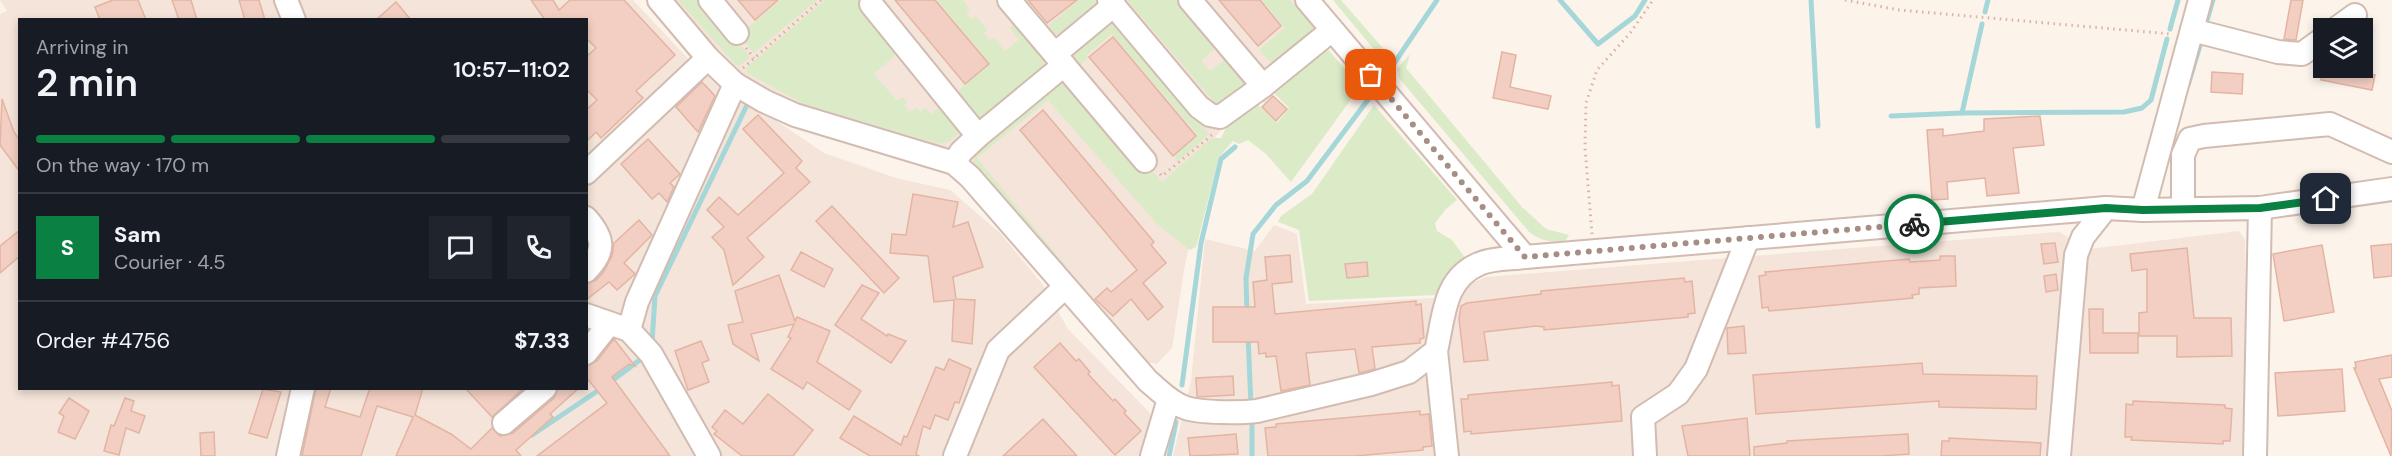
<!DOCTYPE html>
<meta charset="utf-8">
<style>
body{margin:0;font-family:"DM Sans",sans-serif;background:#20242c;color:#f1f3f6;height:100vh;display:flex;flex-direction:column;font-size:22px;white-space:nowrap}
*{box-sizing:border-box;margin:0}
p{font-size:20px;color:#9ea1a6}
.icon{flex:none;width:33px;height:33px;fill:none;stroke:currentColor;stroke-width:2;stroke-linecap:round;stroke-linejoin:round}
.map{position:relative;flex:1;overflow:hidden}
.panel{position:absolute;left:18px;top:18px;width:570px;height:372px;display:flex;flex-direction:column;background:#171b24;border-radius:0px;box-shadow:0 3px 9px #0003}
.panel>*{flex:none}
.buttons{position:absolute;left:2313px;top:18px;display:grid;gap:12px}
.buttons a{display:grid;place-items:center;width:60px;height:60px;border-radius:0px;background:#171b24;box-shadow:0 3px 9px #0003;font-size:30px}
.pin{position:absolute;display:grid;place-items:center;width:51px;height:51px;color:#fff;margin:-26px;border-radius:12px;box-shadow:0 3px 9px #0006}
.courier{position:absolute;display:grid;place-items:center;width:60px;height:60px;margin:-30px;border:4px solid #0b8043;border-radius:50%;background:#fff;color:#222;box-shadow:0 2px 8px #0007}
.overview em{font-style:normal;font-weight:600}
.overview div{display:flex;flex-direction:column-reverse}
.overview{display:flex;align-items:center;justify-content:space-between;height:102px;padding:0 18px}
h1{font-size:39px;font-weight:600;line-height:45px}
.bar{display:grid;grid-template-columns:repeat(4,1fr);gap:9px 6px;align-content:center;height:72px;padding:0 18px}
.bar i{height:8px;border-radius:4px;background:#363941}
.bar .current{background:#0b8043}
.bar p{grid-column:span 4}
.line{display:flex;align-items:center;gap:15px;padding:0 18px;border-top:2px solid #363941}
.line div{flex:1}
.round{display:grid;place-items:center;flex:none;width:63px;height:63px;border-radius:0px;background:#20242c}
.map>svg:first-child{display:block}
</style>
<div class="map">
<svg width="2392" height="456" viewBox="0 0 2392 456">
<rect width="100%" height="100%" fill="#fcf3eb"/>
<g fill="#f4e4d9" fill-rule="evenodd">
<path d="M0,0h633l62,66 129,87 72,25 54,12 50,43 43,52 25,44 81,83 14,24 -6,20h-1157v-442l7,-3zM20,20h566v368h-566z"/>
<polygon points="667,0 1297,0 1328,38 1231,116 1211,143 1184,270 1172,348 1157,364 1141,361 973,171 795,110 741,79"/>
<polygon points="1274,225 1297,234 1306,304 1436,298 1486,277 2059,232 2089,249 2239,231 2245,240 2249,456 1173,456 1191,381 1205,239 1255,251"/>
</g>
<g fill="#dbebc8">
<polygon points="678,0 702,0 750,57 739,66 735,64"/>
<polygon points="781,0 817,0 754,53 739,35"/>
<polygon points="825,0 860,0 906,56 901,61 895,55 874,74 897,101 903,97 907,103 904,105 910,112 916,107 920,112 925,108 931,114 944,103 961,132 950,141 939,144 804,104 747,73 746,68"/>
<polygon points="937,0 963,0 970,9 966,13 972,19 976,16 987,30 984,33 990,40 994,38 1005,51 1019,40 1010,28 1015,23 1044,61 1043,66 981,118 976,118 957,95 960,89 990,64"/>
<polygon points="1079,0 1097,0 1096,4 1059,34 1055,34 1048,26"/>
<polygon points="1127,0 1181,0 1218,45 1201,61 1210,71 1226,59 1246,75 1247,85 1220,105 1216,104"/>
<polygon points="1261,0 1290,0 1313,27 1309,35 1273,65 1259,50 1285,28"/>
<polygon points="1333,0 1341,0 1387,53 1382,59"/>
<polygon points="1111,22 1118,25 1209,134 1178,161 1174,156 1198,135 1112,34 1086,55 1088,58 1080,65 1072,53"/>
<polygon points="1326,47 1360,87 1291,182 1266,154 1248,140 1239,144 1233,141 1219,157 1198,240 1196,247 1190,250 1157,224 1048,100 977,158 1065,265 1063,268 973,161 977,149 1065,80 1073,83 1150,174 1153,172 1162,182 1212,138 1221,138 1227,126 1254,101 1277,123 1289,108 1274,93 1264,103 1257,97"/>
<path d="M1410,54l-4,14 116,139 24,22 23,6 -3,5c-12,4 -26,0 -36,-7l-131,-155 -2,-9z"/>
<polygon points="1374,105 1457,200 1446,209 1435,223 1437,231 1452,240 1466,259 1443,281 1435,295 1309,301 1299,230 1278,222 1281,216 1312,194"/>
</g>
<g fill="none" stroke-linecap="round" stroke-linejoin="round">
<g stroke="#a5d7d8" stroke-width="5">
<polyline points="1560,0 1598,44 1635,16 1645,0"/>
<polyline points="1811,0 1818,126"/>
<polyline points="1985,12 1988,0"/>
<polyline points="2205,27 2213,0"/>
<polyline points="2170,29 2178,0"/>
<polyline points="1382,81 1437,0"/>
<polyline points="2188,85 2202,39"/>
<polyline points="1962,113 1982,24"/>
<polyline points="1891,116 1962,113 2124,112 2142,108 2151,100 2167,39"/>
<polyline points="1247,314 1246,278 1253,234 1276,205 1307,181 1376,89"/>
<polyline points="1248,335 1251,406"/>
<polyline points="652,343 655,296 747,105"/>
<polyline points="609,383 645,356"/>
<polyline points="1182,385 1201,243 1221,159 1235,147"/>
<polyline points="532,435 602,388"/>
<polyline points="1169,456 1176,422"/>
<polyline points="1252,456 1252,416"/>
</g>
</g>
<g fill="#f2cfc2" stroke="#e4b4a3" stroke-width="1.5">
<polygon points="113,0 138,0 146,20 100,20 95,7"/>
<polygon points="172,0 191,0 197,20 179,20"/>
<polygon points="239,0 259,0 265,20 245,20"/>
<polygon points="531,0 553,0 559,10 570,0 624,0 675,55 636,91 643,98 601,138 596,132 586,142 586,110 597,100 586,89 586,57 596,48 586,38 586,20 545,20"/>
<polygon points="738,0 778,0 755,20"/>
<polygon points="895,0 935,0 989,64 965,84"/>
<polygon points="1028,0 1077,0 1047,23"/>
<polygon points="1219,0 1260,0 1281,26 1258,46"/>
<polygon points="2291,0 2303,0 2296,40 2284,39"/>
<polygon points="396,2 411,20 376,20"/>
<polygon points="1113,37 1196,136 1173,156 1089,57"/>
<polygon points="1502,52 1516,55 1510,87 1551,96 1548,109 1493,98"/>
<polygon points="2323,68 2375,75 2372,90 2321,80"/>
<polygon points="2212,72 2243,74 2242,94 2211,92"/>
<polygon points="702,82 715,96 698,132 676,107"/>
<polygon points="1273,96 1287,109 1276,121 1262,107"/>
<polygon points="2,99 14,132 20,141 20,172 0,145"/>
<polygon points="1043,110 1154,242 1151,245 1166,263 1143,283 1163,307 1148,320 1131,299 1113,316 1095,299 1107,288 1111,292 1137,270 1020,130"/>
<polygon points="758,115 802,161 796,168 810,182 747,238 764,257 733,285 724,250 712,237 724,227 707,210 719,197 738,215 784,173 743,129"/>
<polygon points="2040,116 2044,145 2013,148 2019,193 1987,196 1985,178 1947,182 1948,199 1932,200 1927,130 1943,129 1943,136 1984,131 1984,119"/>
<polygon points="648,139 680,174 670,183 674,187 667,202 659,193 652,199 621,164"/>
<polygon points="913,194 958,202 953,227 968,222 983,267 953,277 956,299 975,300 972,344 952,341 954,300 934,302 928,256 890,253 892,234 906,235"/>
<polygon points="832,206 899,278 884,293 816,221"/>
<polygon points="639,220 652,235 624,263 635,274 617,290 609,282 586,300 586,284 596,280 603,273 612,256 614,243"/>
<polygon points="20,230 20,256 0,273 0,246"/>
<polygon points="2055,243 2058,262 2044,264 2041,244"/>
<polygon points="2392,244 2392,276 2374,278 2371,246"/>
<polygon points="2322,245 2334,312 2284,321 2273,254"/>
<polygon points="2187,248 2194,318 2231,318 2232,356 2177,357 2177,336 2139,336 2139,313 2147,312 2147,269 2132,271 2130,254"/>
<polygon points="801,252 833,269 824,287 791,270"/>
<polygon points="1290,255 1292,282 1272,284 1275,314 1416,301 1416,305 1421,304 1424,338 1420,339 1420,343 1372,347 1375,369 1359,373 1355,349 1306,353 1310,385 1281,391 1276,356 1266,357 1266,353 1259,354 1258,342 1213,342 1213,307 1255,307 1253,282 1267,280 1265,257"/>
<polygon points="1940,256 1955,256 1956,286 1919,288 1919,294 1912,295 1913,298 1769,311 1768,307 1762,308 1759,276 1766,275 1765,272 1909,259 1910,262 1940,260"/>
<polygon points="1367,262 1368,276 1347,278 1345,264"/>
<polygon points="2056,274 2058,290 2046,292 2044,276"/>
<polygon points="779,275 795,321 797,317 830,331 817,362 861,391 849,410 807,382 803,389 771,369 791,338 788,337 794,324 751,334 759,361 733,344 728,325 743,322 735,291"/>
<polygon points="1684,278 1685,282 1692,281 1695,313 1688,314 1688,317 1544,330 1544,327 1536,326 1484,332 1488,360 1464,362 1459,319 1461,306 1467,303 1541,294 1541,291"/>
<polygon points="862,285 879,293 861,319 887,336 888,334 906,341 891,363 835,325"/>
<polygon points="2089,309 2103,309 2103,333 2138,333 2138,353 2090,353"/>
<polygon points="1744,326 1746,353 1728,354 1727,328"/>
<polygon points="614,339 635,366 629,364 612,377 670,456 537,456 607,403 586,377 586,366 597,361"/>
<polygon points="701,341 709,360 702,363 709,382 688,390 675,351"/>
<polygon points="1060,343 1076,361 1079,359 1090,372 1088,374 1113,401 1115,399 1126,411 1124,413 1141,431 1115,455 1034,367"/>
<polygon points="2392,355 2392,377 2379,379 2392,411 2391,456 2354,368 2356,368 2355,362"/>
<polygon points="949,359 971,369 959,403 955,402 948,420 935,415 930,429 923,426 916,454 919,456 870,456 840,438 854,416 901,445 904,436 907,437 936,367 944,370"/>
<polygon points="1922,363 1923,374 2037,376 2036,409 1939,407 1939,401 1756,414 1753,375"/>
<polygon points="2342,369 2345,411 2278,416 2275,373"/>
<polygon points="1233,376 1234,395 1197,397 1196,378"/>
<polygon points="1612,382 1612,386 1619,385 1622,421 1471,434 1471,431 1464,432 1461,399 1468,399 1468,395"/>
<polygon points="316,388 331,388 325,407 360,417 370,388 423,388 415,415 451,434 471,449 492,428 500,436 513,433 554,398 558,388 579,388 550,414 553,417 516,450 521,456 396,456 413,417 377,406 361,456 302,456"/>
<polygon points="465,388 524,388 492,417"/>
<polygon points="263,389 281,392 267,438 249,433"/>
<polygon points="768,394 813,430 793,456 742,456 714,434 717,431 712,427 725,410 743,424"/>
<polygon points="69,398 89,411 75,439 58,432 64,416 59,413"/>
<polygon points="125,398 134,401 131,411 145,416 139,433 126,428 119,455 104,451 111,425 114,426"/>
<polygon points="2133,401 2225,405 2225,408 2232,409 2230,441 2223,441 2223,444 2131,440 2132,437 2125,437 2126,404 2133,405"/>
<polygon points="1420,411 1420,415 1429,414 1432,446 1423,447 1423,450 1355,456 1268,456 1265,428 1276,427 1276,424"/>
<polygon points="1747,418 1750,456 1688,456 1682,426"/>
<polygon points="1043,419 1077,456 1003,456"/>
<polygon points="214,432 215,456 201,456 200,433"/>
<polygon points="1236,434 1238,454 1190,456 1188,438"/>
<polygon points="1908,434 1909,454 1881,456 1754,456 1754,447 1787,443 1787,441"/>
<polygon points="1949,438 2041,443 2040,456 1941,456 1942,441 1949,441"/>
</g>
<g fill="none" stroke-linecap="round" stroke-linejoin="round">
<defs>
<g id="minor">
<polyline points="286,0 294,20"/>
<polyline points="710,0 737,33"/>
<polyline points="1009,0 1145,161"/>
<polyline points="1109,0 1199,107 1210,115 1220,117 1263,86 1332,30"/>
<polyline points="1190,0 1263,86"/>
<polyline points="1307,0 1525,257"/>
<polyline points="2200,0 2143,210 2260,208 2392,189"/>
<polyline points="871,4 978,136"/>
<polyline points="2337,28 2355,15"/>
<polyline points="2192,30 2278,52 2302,54 2324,38"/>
<polyline points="1055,54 1114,5"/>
<path d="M735,84l29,17 31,14 159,48 16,14 178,204c12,10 23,22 38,27 15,5 55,5 71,3l114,-27 38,-12 27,-21c8,-33 7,-72 43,-87 13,-6 32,-5 46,-7l581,-49 37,2"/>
<polyline points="954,163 961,152 978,136 1064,65"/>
<polyline points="586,173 708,58"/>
<polyline points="2183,209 2183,155 2190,139 2204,136 2330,124 2392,152"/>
<path d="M586,218c18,20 20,33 0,53"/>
<polyline points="586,315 629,330 651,354 709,456"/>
<polyline points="629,330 637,302 735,84 708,58 659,0"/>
<polyline points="1436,351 1447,456"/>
<polyline points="586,353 609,324"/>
<polyline points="504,423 545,388"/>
<polyline points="288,456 303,388"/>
<polyline points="955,456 998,350 1065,287"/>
<polyline points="1152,456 1169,399"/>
<polyline points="1645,456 1643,417 1678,394 1696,369 1748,238"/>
<polyline points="2059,456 2076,255 2083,237 2106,208"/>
<polyline points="2255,456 2260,208"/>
</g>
</defs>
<use href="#minor" stroke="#d2bcb2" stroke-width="26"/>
<g stroke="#d7b2a5" stroke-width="3" stroke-dasharray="1.5 4.5" stroke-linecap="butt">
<polyline points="1845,0 1899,10 2171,34"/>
<polyline points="746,48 754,58"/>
<polyline points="743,68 821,0"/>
<polyline points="1160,174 1162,176 1212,135"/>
<polyline points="1592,234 1585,148 1586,103 1597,70 1631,32 1653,0"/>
</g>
<use href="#minor" stroke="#fff" stroke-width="22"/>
</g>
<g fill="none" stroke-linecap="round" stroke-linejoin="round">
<polyline stroke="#a68e84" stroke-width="6" stroke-dasharray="0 10.8" points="1371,75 1525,257 1914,224"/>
<polyline stroke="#0b8043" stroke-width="8" points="1914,224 2106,208 2143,210 2260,208 2326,199"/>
</g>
</svg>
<div class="buttons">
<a><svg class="icon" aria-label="layers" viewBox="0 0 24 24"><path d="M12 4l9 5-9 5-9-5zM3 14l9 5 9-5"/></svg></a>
</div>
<div class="pin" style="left:1371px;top:75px;background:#ea580c"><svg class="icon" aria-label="bag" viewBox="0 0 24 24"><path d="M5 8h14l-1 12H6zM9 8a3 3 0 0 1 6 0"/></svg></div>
<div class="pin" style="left:2326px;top:199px;background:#1f2937"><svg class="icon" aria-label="home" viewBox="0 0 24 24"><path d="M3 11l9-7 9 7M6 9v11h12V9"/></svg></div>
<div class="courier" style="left:1914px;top:224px"><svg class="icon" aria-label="bike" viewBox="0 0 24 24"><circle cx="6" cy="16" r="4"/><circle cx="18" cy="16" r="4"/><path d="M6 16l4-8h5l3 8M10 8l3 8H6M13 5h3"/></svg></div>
<section class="panel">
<div class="overview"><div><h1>2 min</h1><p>Arriving in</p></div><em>10:57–11:02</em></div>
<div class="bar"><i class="current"></i><i class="current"></i><i class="current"></i><i></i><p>On the way · 170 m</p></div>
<div class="line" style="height:108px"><b class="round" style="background:#0b8043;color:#fff">S</b><div><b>Sam</b><p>Courier · 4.5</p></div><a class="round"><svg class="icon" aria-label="chat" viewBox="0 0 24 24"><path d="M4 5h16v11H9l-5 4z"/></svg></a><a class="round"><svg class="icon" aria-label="phone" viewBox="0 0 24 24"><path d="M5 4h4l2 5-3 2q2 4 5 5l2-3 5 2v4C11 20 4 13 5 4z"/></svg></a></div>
<div class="line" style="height:78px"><div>Order #4756</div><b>$7.33</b></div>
</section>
</div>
